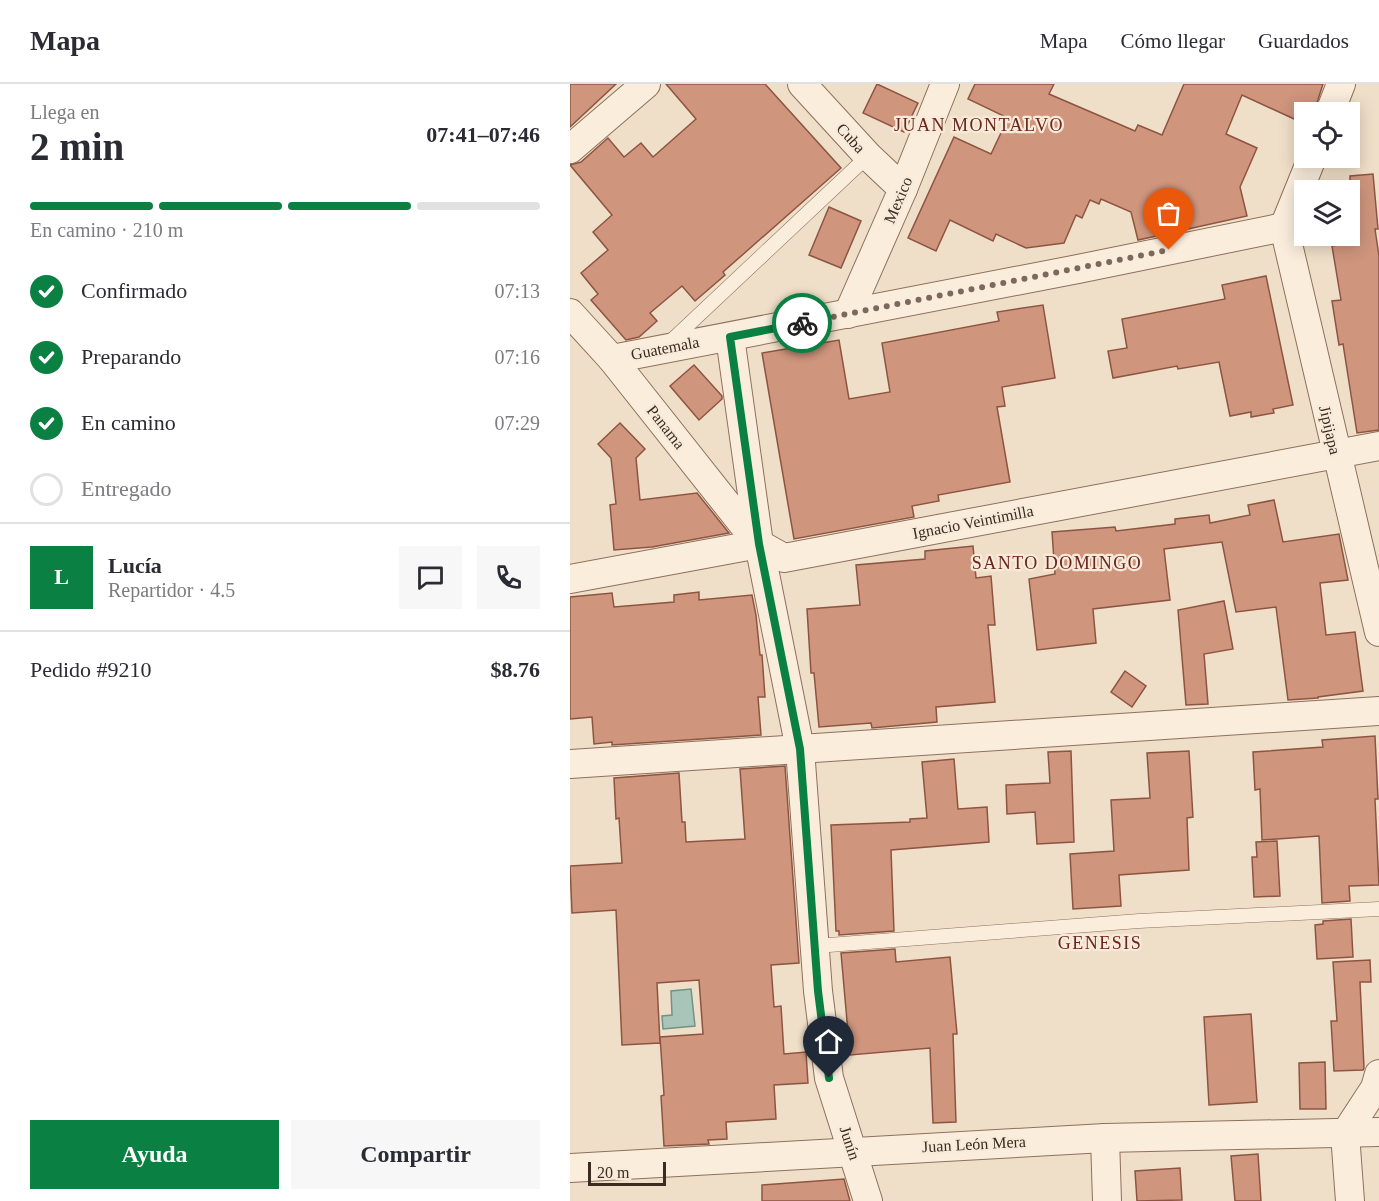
<!DOCTYPE html>
<html lang="es">
<meta charset="utf-8">
<style>
body{margin:0;font-family:"Times New Roman",serif;background:#f7f7f7;color:#2b2b33;height:100vh;display:flex;flex-direction:column;font-size:22px;white-space:nowrap}
*{box-sizing:border-box;margin:0}
p{font-size:20px;color:#7c7c81}
.icon{flex:none;width:33px;height:33px;fill:none;stroke:currentColor;stroke-width:2;stroke-linecap:round;stroke-linejoin:round}
.map{position:relative;flex:1;overflow:hidden}
.drawer{display:flex;flex-direction:column;background:#fff;width:570px}
.drawer>*{flex:none}
.buttons{position:absolute;left:724px;top:18px;display:grid;gap:12px}
.buttons a{display:grid;place-items:center;width:66px;height:66px;border-radius:0px;background:#fff;box-shadow:0 3px 15px #0003;font-size:30px}
.scale{position:absolute;left:18px;bottom:15px;width:78px;box-sizing:border-box;padding-left:6px;border:3px solid #3d2a20;border-top:0;font-size:16px;line-height:21px;white-space:nowrap;color:#3d2a20;-webkit-text-stroke:4px #f7ead8;paint-order:stroke}
.pin{position:absolute;display:grid;place-items:center;width:51px;height:51px;color:#fff;margin:-62px -26px;border-radius:50% 50% 50% 0;rotate:-45deg;box-shadow:0 0 6px #0007}
.pin .icon{rotate:45deg}
.courier{position:absolute;display:grid;place-items:center;width:60px;height:60px;margin:-30px;border:4px solid #0b8043;border-radius:50%;background:#fff;color:#222;box-shadow:0 2px 8px #0007}
.overview em{font-style:normal;font-weight:700}
.overview div{display:flex;flex-direction:column-reverse}
.overview{display:flex;align-items:center;justify-content:space-between;height:102px;padding:0 30px}
h1{font-size:39px;font-weight:700;line-height:45px}
.bar{display:grid;grid-template-columns:repeat(4,1fr);gap:9px 6px;align-content:center;height:72px;padding:0 30px}
.bar i{height:8px;border-radius:4px;background:#e1e1e2}
.bar .current{background:#0b8043}
.bar p{grid-column:span 4}
.line{display:flex;align-items:center;gap:15px;padding:0 30px;border-top:2px solid #e1e1e2}
.line div{flex:1}
.round{display:grid;place-items:center;flex:none;width:63px;height:63px;border-radius:0px;background:#f7f7f7}
ol{padding:0 30px;list-style:none}
li{display:flex;align-items:center;gap:18px;height:66px}
li p{margin-inline-start:auto}
li .icon{padding:6px;border-radius:50%;background:#0b8043;color:#fff;stroke-width:4}
li:last-child{color:#7c7c81}
li i{width:33px;height:33px;border:3px solid #e1e1e2;border-radius:50%}
.cta{display:flex;gap:12px;margin-top:auto;padding:12px 30px}
.cta a{flex:1;height:69px;border-radius:0px;background:#0b8043;color:#fff;font-size:24px;font-weight:700;line-height:69px;text-align:center}
.cta a+a{background:#f7f7f7;color:#2b2b33}
header{display:flex;align-items:center;gap:36px;box-sizing:border-box;height:84px;padding:0 30px;background:#fff;border-bottom:2px solid #e1e1e2}
header strong{font-size:28px}
nav{display:flex;gap:33px;margin-inline-start:auto;font-size:21px}
main{display:flex;flex:1;min-height:0}
.map>svg:first-child{display:block}
</style>
<header>
<strong>Mapa</strong>
<nav><a>Mapa</a><a>Cómo llegar</a><a>Guardados</a></nav>
</header>
<main>
<section class="drawer">
<div class="overview"><div><h1>2 min</h1><p>Llega en</p></div><em>07:41–07:46</em></div>
<div class="bar"><i class="current"></i><i class="current"></i><i class="current"></i><i></i><p>En camino · 210 m</p></div>
<ol>
<li><svg class="icon" aria-label="check" viewBox="0 0 24 24"><path d="M5 12l5 5 9-10"/></svg>Confirmado<p>07:13</p></li>
<li><svg class="icon" aria-label="check" viewBox="0 0 24 24"><path d="M5 12l5 5 9-10"/></svg>Preparando<p>07:16</p></li>
<li><svg class="icon" aria-label="check" viewBox="0 0 24 24"><path d="M5 12l5 5 9-10"/></svg>En camino<p>07:29</p></li>
<li><i></i>Entregado</li>
</ol>
<div class="line" style="height:108px"><b class="round" style="background:#0b8043;color:#fff">L</b><div><b>Lucía</b><p>Repartidor · 4.5</p></div><a class="round"><svg class="icon" aria-label="chat" viewBox="0 0 24 24"><path d="M4 5h16v11H9l-5 4z"/></svg></a><a class="round"><svg class="icon" aria-label="phone" viewBox="0 0 24 24"><path d="M5 4h4l2 5-3 2q2 4 5 5l2-3 5 2v4C11 20 4 13 5 4z"/></svg></a></div>
<div class="line" style="height:78px"><div>Pedido #9210</div><b>$8.76</b></div>
<div class="cta"><a>Ayuda</a><a>Compartir</a></div>
</section>
<div class="map">
<svg width="809" height="1117" viewBox="0 0 809 1117">
<rect width="100%" height="100%" fill="#f0dfc8"/>
<polygon fill="#a9c4b9" stroke="#6f9385" stroke-width="1.5" points="121,905 125,942 93,945 92,932 102,931 101,907"/>
<g fill="#cf957d" stroke="#8d5541" stroke-width="1.5">
<polygon points="0,0 46,0 0,43"/>
<polygon points="96,0 195,0 271,84 153,188 155,191 125,217 112,202 80,229 87,237 69,253 56,256 21,216 28,210 11,189 38,166 23,148 42,131 0,81 11,78 38,54 54,73 71,59 83,73 126,35"/>
<polygon points="307,0 348,19 334,48 293,29"/>
<polygon points="405,0 484,0 479,10 565,47 568,41 592,51 614,0 753,0 744,28 735,28 735,40 672,11 656,50 687,64 670,103 677,132 568,156 561,128 531,115 529,120 520,116 512,134 506,131 494,159 456,164 426,150 423,157 380,136 366,167 338,154 384,53 421,70 438,34 398,15"/>
<polygon points="803,90 808,145 805,145 809,172 809,346 787,349 773,260 769,261 762,217 771,216 762,162 780,159 780,92"/>
<polygon points="259,123 291,137 271,184 239,171"/>
<polygon points="696,192 723,321 703,325 704,329 681,333 681,328 660,332 649,278 608,285 607,282 543,294 538,267 557,264 552,235 655,215 652,201"/>
<polygon points="473,221 485,294 432,303 435,322 427,323 440,398 368,411 369,417 342,422 344,433 224,455 192,269 269,256 279,315 320,308 312,259 429,237 427,228"/>
<polygon points="124,281 152,312 152,315 129,336 100,302"/>
<polygon points="50,339 75,365 66,374 70,416 127,409 159,449 82,463 44,466 40,421 46,420 41,374 28,360"/>
<polygon points="704,416 713,458 769,450 778,496 750,499 756,551 785,548 793,607 748,613 748,614 718,616 706,523 666,528 652,458 594,465 600,516 523,525 526,559 467,566 459,495 485,490 482,448 545,443 546,447 605,440 605,435 639,431 640,439 680,431 678,421"/>
<polygon points="403,462 406,494 421,492 425,541 418,541 425,618 366,623 367,638 302,644 301,639 249,643 244,589 241,589 237,525 290,521 286,481 355,475 355,467"/>
<polygon points="129,508 129,516 182,511 186,531 190,571 192,571 195,613 188,613 191,651 42,661 42,658 24,660 22,633 0,635 0,513 42,509 44,523 104,518 104,511"/>
<polygon points="654,517 663,565 634,570 638,620 616,621 608,526"/>
<polygon points="555,587 576,602 562,623 541,608"/>
<polygon points="805,652 808,715 805,715 809,801 779,802 780,817 752,819 749,752 692,756 690,705 685,706 683,668 753,663 752,656"/>
<polygon points="501,667 504,758 467,760 465,728 437,730 436,701 480,699 478,668"/>
<polygon points="619,667 623,733 617,734 619,786 549,791 551,822 503,825 500,770 544,767 541,716 580,714 577,669"/>
<polygon points="384,675 388,725 417,723 419,758 321,766 324,847 269,851 269,847 266,847 261,741 340,738 340,735 357,734 352,678"/>
<polygon points="215,682 229,879 201,881 204,923 211,922 214,970 236,968 238,999 204,1001 206,1035 156,1038 157,1055 138,1056 139,1060 94,1062 91,1012 94,1011 90,953 133,950 129,896 87,899 90,959 52,961 46,826 2,829 0,782 52,779 49,734 46,735 44,694 109,689 112,738 115,738 116,758 134,757 175,755 170,685"/>
<polygon points="707,757 710,812 684,813 682,773 687,773 686,758"/>
<polygon points="781,835 783,873 747,875 745,841 753,840 753,837"/>
<polygon points="325,865 326,878 380,873 387,950 383,950 386,1038 363,1039 360,964 280,971 271,869"/>
<polygon points="800,876 801,898 790,898 794,984 793,986 764,987 761,937 767,937 763,878"/>
<polygon points="681,930 687,1018 639,1021 634,933"/>
<polygon points="755,978 756,1025 730,1025 729,979"/>
<polygon points="688,1070 691,1117 665,1117 661,1072"/>
<polygon points="610,1084 612,1116 567,1117 565,1087"/>
<polygon points="274,1095 280,1117 192,1117 192,1101"/>
</g>
<g fill="none" stroke-linecap="round" stroke-linejoin="round">
<defs>
<g id="service">
<polyline points="99,259 298,72"/>
<polyline points="246,862 569,837 809,825"/>
</g>
<g id="minor">
<polyline points="232,0 298,72 333,105"/>
<polyline points="760,28 771,0"/>
<polyline points="0,65 76,0"/>
<polyline points="714,143 809,548"/>
<polyline points="714,143 742,74"/>
<polyline points="0,229 42,275 187,458"/>
<polyline points="278,230 333,105 375,0"/>
<polyline points="160,253 189,460 230,665 248,907 259,994 298,1117"/>
<polyline points="42,275 508,185 714,143"/>
<polyline points="0,495 189,460 214,474 809,362"/>
<polyline points="0,680 809,627"/>
<polyline points="535,1054 537,1117"/>
<polyline points="0,1084 535,1054 809,1048"/>
<polyline points="780,1117 775,1050 805,1004 809,990"/>
</g>
</defs>
<use href="#service" stroke="#8d705c" stroke-width="15"/>
<use href="#minor" stroke="#8d705c" stroke-width="30"/>
<use href="#service" stroke="#faeddc" stroke-width="14"/>
<use href="#minor" stroke="#faeddc" stroke-width="28"/>
</g>
<g fill="none" stroke-linecap="round" stroke-linejoin="round">
<polyline stroke="#7c695b" stroke-width="6" stroke-dasharray="0 10.8" points="232,239 599,166"/>
<polyline stroke="#0b8043" stroke-width="8" points="232,239 160,253 189,460 230,665 248,907 259,994"/>
</g>
<g text-anchor="middle" dominant-baseline="central" stroke-width="4.5" stroke-linejoin="round" paint-order="stroke">
<g font-size="16" fill="#3d2a20" stroke="#f7ead8">
<text transform="translate(281 54) rotate(48)">Cuba</text>
<text transform="translate(328 116) rotate(-67)">Mexico</text>
<text transform="translate(95 264) rotate(-11)">Guatemala</text>
<text transform="translate(96 343) rotate(52)">Panama</text>
<text transform="translate(760 346) rotate(77)">Jipijapa</text>
<text transform="translate(403 438) rotate(-11)">Ignacio Veintimilla</text>
<text transform="translate(280 1059) rotate(72)">Junín</text>
<text transform="translate(404 1060) rotate(-3)">Juan León Mera</text>
</g>
<g font-size="18" letter-spacing="1.5" fill="#6b241e" stroke="#f7ead8">
<text x="409" y="41">JUAN MONTALVO</text>
<text x="487" y="479">SANTO DOMINGO</text>
<text x="530" y="859">GENESIS</text>
</g>
</g>
</svg>
<div class="buttons">
<a><svg class="icon" aria-label="locate" viewBox="0 0 24 24"><circle cx="12" cy="12" r="6"/><path d="M12 2v4M12 18v4M2 12h4M18 12h4"/></svg></a>
<a><svg class="icon" aria-label="layers" viewBox="0 0 24 24"><path d="M12 4l9 5-9 5-9-5zM3 14l9 5 9-5"/></svg></a>
</div>
<div class="scale">20 m</div>
<div class="pin" style="left:599px;top:166px;background:#ea580c"><svg class="icon" aria-label="bag" viewBox="0 0 24 24"><path d="M5 8h14l-1 12H6zM9 8a3 3 0 0 1 6 0"/></svg></div>
<div class="pin" style="left:259px;top:994px;background:#1f2937"><svg class="icon" aria-label="home" viewBox="0 0 24 24"><path d="M3 11l9-7 9 7M6 9v11h12V9"/></svg></div>
<div class="courier" style="left:232px;top:239px"><svg class="icon" aria-label="bike" viewBox="0 0 24 24"><circle cx="6" cy="16" r="4"/><circle cx="18" cy="16" r="4"/><path d="M6 16l4-8h5l3 8M10 8l3 8H6M13 5h3"/></svg></div>
</div>
</main>
